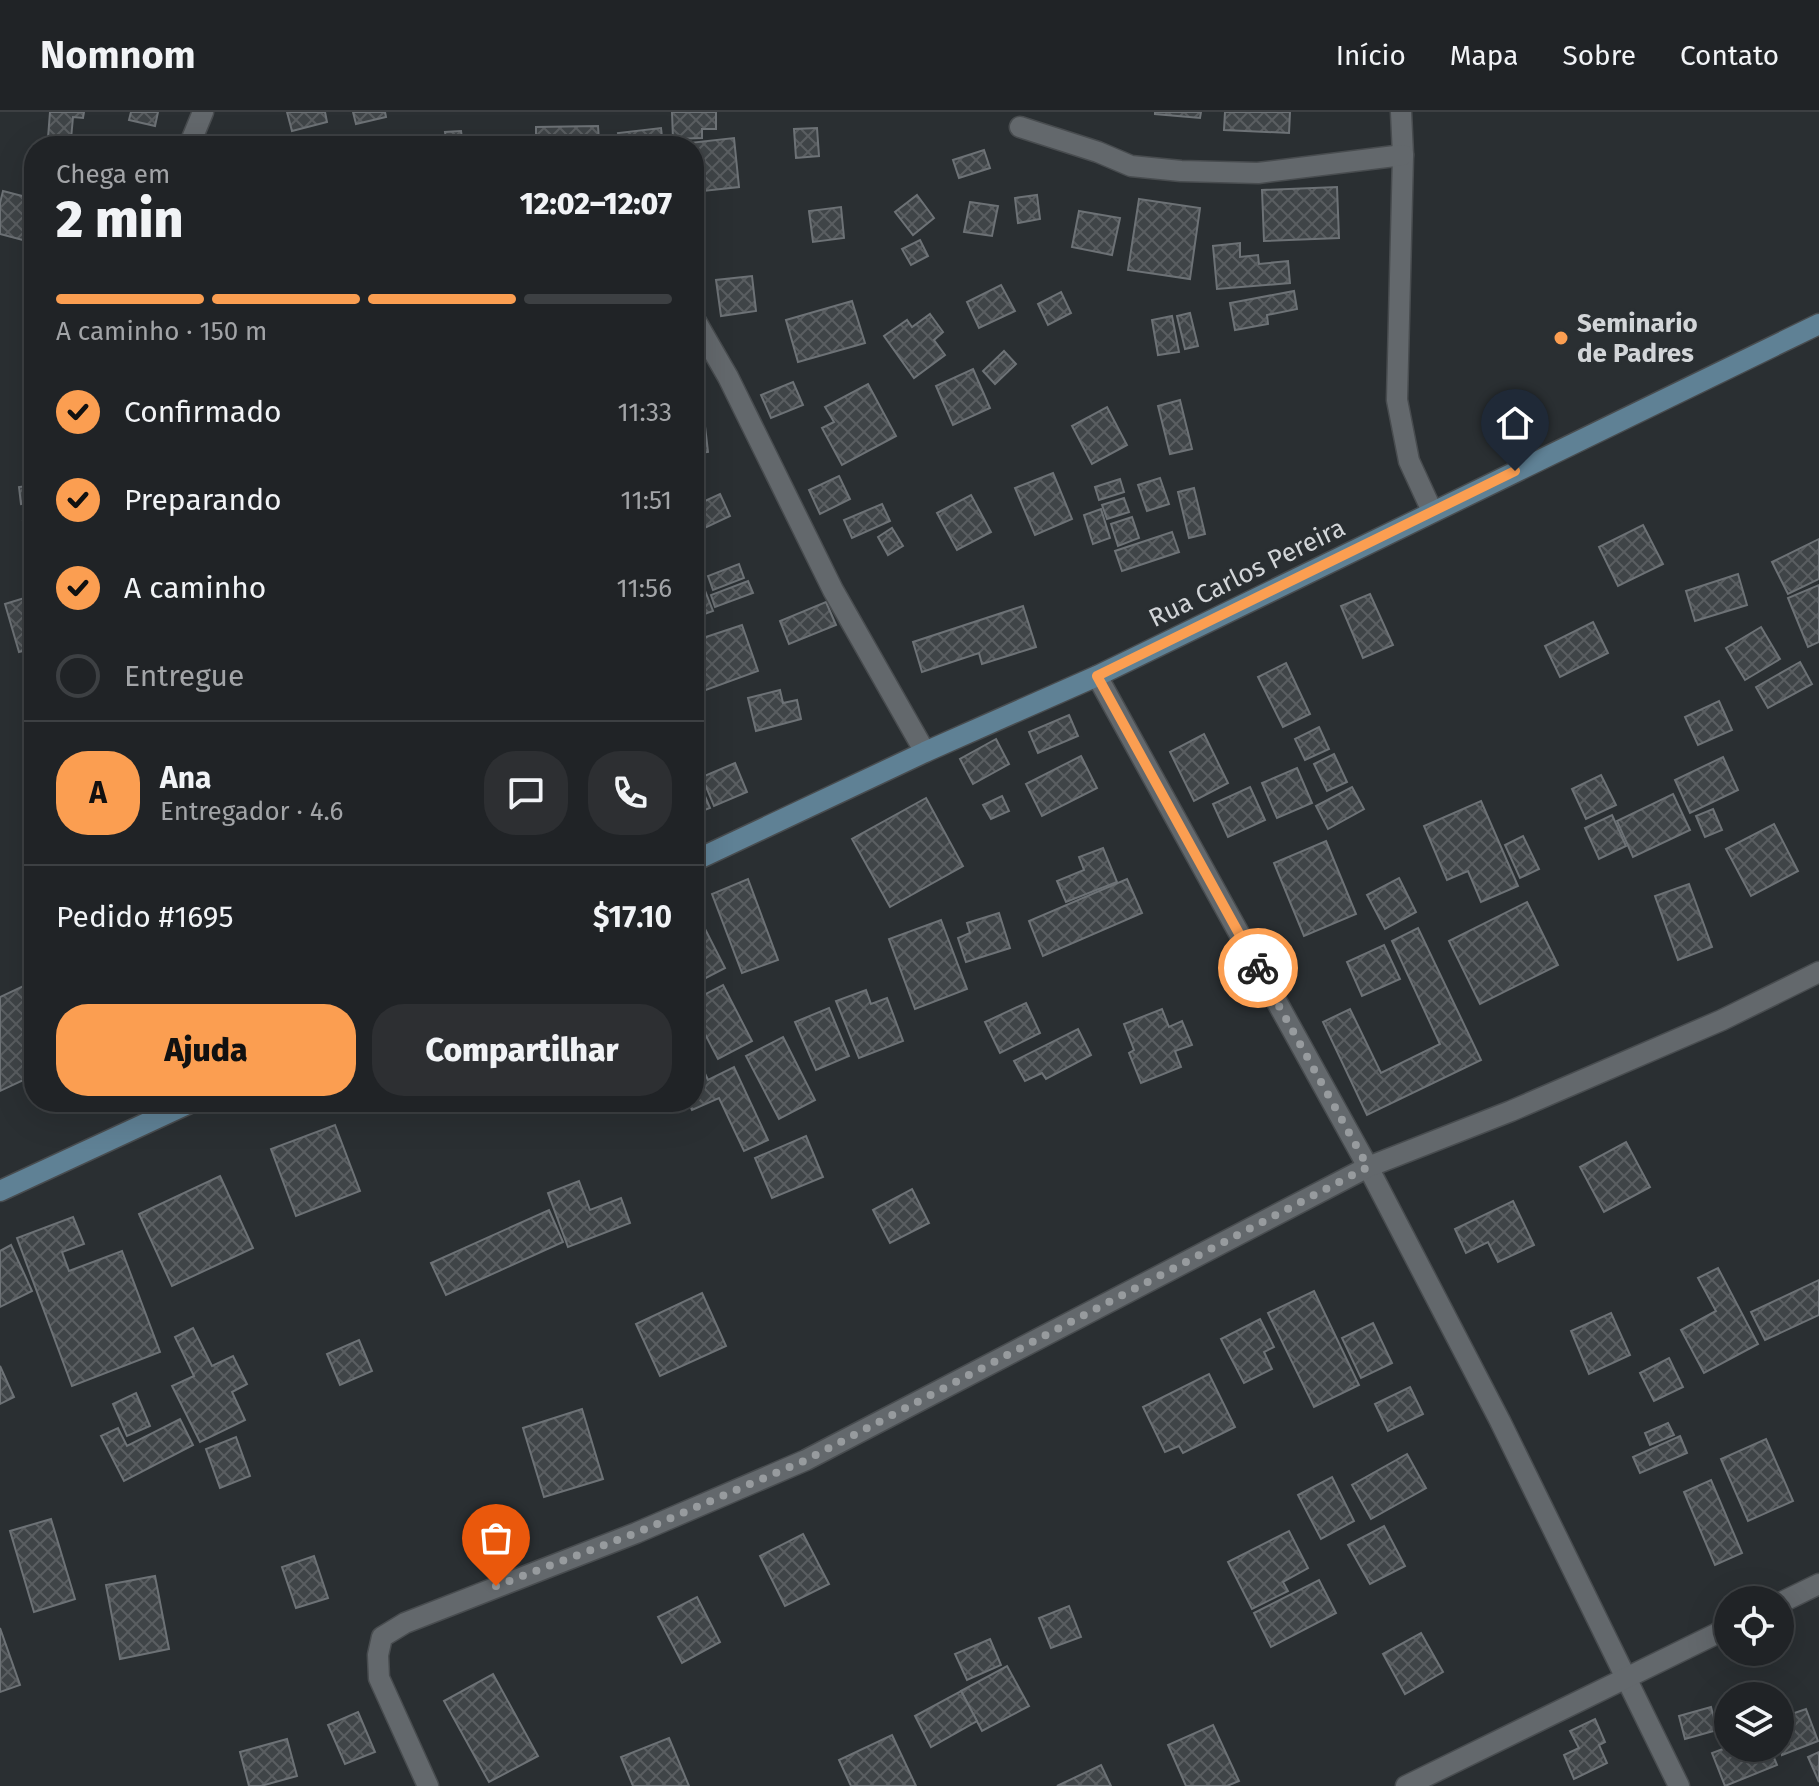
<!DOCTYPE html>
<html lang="pt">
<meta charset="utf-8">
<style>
body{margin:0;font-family:"Fira Sans",sans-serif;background:#2d2f32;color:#f1f3f6;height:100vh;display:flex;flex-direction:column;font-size:30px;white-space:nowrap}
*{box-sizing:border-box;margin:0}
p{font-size:26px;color:#a2a4a7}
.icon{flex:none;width:44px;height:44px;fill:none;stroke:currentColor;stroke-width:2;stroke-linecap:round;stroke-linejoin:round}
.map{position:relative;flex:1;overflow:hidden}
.side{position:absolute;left:24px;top:24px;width:680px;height:976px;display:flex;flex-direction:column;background:#202326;border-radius:32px;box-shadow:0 8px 32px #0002,0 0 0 2px #3d4043}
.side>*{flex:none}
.tools{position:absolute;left:1714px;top:1474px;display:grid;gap:16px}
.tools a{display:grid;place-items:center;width:80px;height:80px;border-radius:50%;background:#202326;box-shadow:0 8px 32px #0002,0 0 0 2px #3d4043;font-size:40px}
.pin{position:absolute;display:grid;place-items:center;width:68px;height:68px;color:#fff;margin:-82px -34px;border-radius:50% 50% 50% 0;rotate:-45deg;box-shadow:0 0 8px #0007}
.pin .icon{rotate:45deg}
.courier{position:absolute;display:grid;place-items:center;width:80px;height:80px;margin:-40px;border:6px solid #fb9e51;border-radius:50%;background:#fff;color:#222;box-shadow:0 2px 10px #0007}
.head em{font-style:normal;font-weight:800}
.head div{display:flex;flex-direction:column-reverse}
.head{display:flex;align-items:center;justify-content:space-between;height:136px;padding:0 32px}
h1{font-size:52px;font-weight:800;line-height:60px}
.bar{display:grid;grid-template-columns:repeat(4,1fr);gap:12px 8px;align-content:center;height:96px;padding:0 32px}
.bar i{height:10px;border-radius:6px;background:#3d4043}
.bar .selected{background:#fb9e51}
.bar p{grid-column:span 4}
.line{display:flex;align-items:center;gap:20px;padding:0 32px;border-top:2px solid #3d4043}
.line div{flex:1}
.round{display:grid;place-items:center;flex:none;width:84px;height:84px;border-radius:32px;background:#2d2f32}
ol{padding:0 32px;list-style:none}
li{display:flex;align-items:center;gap:24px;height:88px}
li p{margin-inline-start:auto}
li .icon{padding:8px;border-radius:50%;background:#fb9e51;color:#111;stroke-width:4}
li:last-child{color:#a2a4a7}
li i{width:44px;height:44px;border:4px solid #3d4043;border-radius:50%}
.primary-button{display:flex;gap:16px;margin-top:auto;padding:16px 32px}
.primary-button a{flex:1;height:92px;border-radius:32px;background:#fb9e51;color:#111;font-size:32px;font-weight:800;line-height:92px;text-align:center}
.primary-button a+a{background:#2d2f32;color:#f1f3f6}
header{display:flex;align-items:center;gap:48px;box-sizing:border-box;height:112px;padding:0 40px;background:#202326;border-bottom:2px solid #3d4043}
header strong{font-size:38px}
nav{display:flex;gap:44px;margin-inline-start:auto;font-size:28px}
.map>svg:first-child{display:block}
</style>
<header>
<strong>Nomnom</strong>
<nav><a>Início</a><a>Mapa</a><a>Sobre</a><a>Contato</a></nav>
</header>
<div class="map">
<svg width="1819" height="1674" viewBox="0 0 1819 1674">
<defs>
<pattern id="building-cross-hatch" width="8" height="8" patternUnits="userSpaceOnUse" patternTransform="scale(2)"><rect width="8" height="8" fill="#3f4447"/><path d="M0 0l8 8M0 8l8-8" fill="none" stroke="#5a5e61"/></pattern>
</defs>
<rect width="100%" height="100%" fill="#2a2f32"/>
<g fill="url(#building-cross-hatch)" stroke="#6d7276" stroke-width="2">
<polygon points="50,0 84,0 83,6 73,5 71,27 48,26"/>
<polygon points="131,0 158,0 155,14 129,8"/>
<polygon points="287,0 325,0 327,10 292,19"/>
<polygon points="353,0 385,0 386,5 356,12"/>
<polygon points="672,0 716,0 716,17 702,17 702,26 673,27"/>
<polygon points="1155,0 1201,0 1200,6 1155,2"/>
<polygon points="1225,0 1290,0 1289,21 1224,18"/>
<polygon points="598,14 599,29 578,30 578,34 536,34 536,15"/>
<polygon points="661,16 663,34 620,34 618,21"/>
<polygon points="817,16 819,44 796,46 794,17"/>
<polygon points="461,19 463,34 447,34 445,20"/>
<polygon points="734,26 739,75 694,80 694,34 690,34 689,31"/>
<polygon points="984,38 990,56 959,66 953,48"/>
<polygon points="1337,75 1339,126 1264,129 1262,78"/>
<polygon points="3,79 34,87 34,131 0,122 0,91"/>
<polygon points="917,83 934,106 913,123 895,100"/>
<polygon points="1037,83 1040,107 1018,111 1015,86"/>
<polygon points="1139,87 1200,96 1190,167 1128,158"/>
<polygon points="970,90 998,94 992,124 964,120"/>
<polygon points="841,95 844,126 813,130 809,99"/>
<polygon points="1079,99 1120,106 1112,143 1072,135"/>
<polygon points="920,128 928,144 911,153 902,137"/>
<polygon points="1240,131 1240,145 1258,143 1259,152 1288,149 1290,171 1217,177 1213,134"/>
<polygon points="752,164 756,199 721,204 716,168"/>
<polygon points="1001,173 1015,199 979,216 967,190"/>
<polygon points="1294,179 1297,197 1267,203 1268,212 1235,218 1230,191"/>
<polygon points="1061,180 1071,201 1048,213 1038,192"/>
<polygon points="852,189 865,231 798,250 786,208"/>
<polygon points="1190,201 1198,234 1185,237 1177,204"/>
<polygon points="930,202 943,220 934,228 945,243 914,266 884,224 907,208 912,215"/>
<polygon points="1172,204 1179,240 1158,243 1152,208"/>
<polygon points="1004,239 1016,252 995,272 983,259"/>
<polygon points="973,257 990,296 953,313 936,274"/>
<polygon points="793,270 803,293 771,306 761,283"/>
<polygon points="868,272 896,324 842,353 822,316 834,310 825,295"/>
<polygon points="1180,288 1192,337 1170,342 1158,294"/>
<polygon points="1107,295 1127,333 1092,352 1072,314"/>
<polygon points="705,314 708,340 694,342 694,315"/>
<polygon points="1053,361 1072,407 1035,423 1015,376"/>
<polygon points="839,364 850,387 820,402 809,378"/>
<polygon points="1160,366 1169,392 1147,399 1138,373"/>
<polygon points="1120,367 1124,380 1099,388 1095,375"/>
<polygon points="34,373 34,390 21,392 19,375"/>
<polygon points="1194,376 1205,422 1189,426 1178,380"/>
<polygon points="720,382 730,404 694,421 694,394"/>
<polygon points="971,383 991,420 957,438 937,401"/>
<polygon points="1124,386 1129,400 1107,407 1102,393"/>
<polygon points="882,392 890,409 852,426 844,408"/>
<polygon points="1101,397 1110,426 1093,432 1084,403"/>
<polygon points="1132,405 1139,426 1118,434 1111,412"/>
<polygon points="34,408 34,431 27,432 23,409"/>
<polygon points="1643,413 1663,452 1618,474 1599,435"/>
<polygon points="892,416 903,434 888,443 878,425"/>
<polygon points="1172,420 1179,440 1122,459 1115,439"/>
<polygon points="1819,427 1819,467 1788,482 1772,450"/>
<polygon points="739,452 744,466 713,478 708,464"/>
<polygon points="1738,462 1747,493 1695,509 1686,479"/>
<polygon points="748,469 753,481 715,495 711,483"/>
<polygon points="702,471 713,499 702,503 694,474"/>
<polygon points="1819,473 1819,530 1808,535 1788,486"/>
<polygon points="1370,482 1393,533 1363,546 1341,494"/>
<polygon points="34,483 34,536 19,540 5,492"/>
<polygon points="826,490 836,513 789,532 780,509"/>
<polygon points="1023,494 1036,535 982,552 979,541 922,560 913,530"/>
<polygon points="1593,510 1608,541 1560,565 1545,534"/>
<polygon points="742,513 758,559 703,579 698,564 705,561 694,529"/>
<polygon points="1761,515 1780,547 1745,568 1726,536"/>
<polygon points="1800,550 1812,572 1768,596 1756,575"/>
<polygon points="1286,551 1310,602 1283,615 1258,565"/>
<polygon points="780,578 783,591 797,588 801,607 756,619 748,586"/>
<polygon points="1719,589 1732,618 1698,633 1685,605"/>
<polygon points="1069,603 1078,624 1038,641 1029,620"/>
<polygon points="1319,615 1329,637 1305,648 1295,627"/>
<polygon points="694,621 702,645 694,647"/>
<polygon points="1204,622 1228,671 1194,689 1170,640"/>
<polygon points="996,627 1009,652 973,672 960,647"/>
<polygon points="1334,642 1347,670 1327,679 1314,652"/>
<polygon points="1081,644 1097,676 1042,704 1026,672"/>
<polygon points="1723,645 1738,678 1690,701 1675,668"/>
<polygon points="735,651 747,680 714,694 702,665"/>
<polygon points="1297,656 1312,691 1277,706 1262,671"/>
<polygon points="1601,663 1616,693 1586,707 1572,677"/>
<polygon points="699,670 710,696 694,702 694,672"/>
<polygon points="1250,675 1265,708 1228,725 1213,692"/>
<polygon points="1352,675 1364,697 1328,717 1316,694"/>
<polygon points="1673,682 1690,718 1633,745 1617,709"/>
<polygon points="1002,684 1009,699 991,707 983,693"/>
<polygon points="926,686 963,754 890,795 852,727"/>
<polygon points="1481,689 1518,774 1481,790 1468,759 1447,768 1424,714"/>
<polygon points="1713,697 1722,718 1705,725 1696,704"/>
<polygon points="1612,703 1626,734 1599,747 1585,716"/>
<polygon points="1774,712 1798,759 1751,784 1726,737"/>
<polygon points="1523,724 1539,757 1520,766 1505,733"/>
<polygon points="1326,729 1356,802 1304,824 1274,751"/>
<polygon points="1103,736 1117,770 1066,790 1057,769 1084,758 1079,745"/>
<polygon points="1399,766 1416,800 1385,817 1367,783"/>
<polygon points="748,767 778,848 742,861 712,782"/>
<polygon points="1127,767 1142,801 1043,844 1029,809"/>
<polygon points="1689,772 1712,835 1678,848 1655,784"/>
<polygon points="1527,790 1558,853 1480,892 1449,829"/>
<polygon points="999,801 1010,836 966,850 958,826 970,821 967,811"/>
<polygon points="941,808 967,877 915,897 889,827"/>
<polygon points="702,811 725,856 694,872 694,815"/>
<polygon points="1418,816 1481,948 1367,1003 1323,910 1350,897 1381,961 1440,932 1392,829"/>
<polygon points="1384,833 1400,867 1362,884 1347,850"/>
<polygon points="34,869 34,963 0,979 0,885"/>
<polygon points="723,873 752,929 718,947 694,901 694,888"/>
<polygon points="866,878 871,892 887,886 903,929 859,946 836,889"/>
<polygon points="1026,891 1040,921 1000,941 985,910"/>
<polygon points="829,896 849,944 816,958 795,910"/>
<polygon points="1162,897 1169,915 1182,909 1192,933 1175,939 1181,955 1141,971 1129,941 1134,938 1124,912"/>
<polygon points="1078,917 1091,943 1046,967 1042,961 1025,969 1014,949"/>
<polygon points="783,925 815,988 779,1007 746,944"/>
<polygon points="694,938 708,968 734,955 768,1028 744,1039 719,986 692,998 688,990 694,990"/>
<polygon points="335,1013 360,1079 296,1104 271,1037"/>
<polygon points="806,1024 823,1065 772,1086 755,1046"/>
<polygon points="1626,1030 1650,1075 1604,1100 1580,1055"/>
<polygon points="220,1064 253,1136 172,1174 139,1102"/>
<polygon points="579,1069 590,1098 621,1086 630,1111 568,1135 548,1081"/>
<polygon points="912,1077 929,1111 890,1131 873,1098"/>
<polygon points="1513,1089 1534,1133 1498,1150 1488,1130 1466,1141 1455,1117"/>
<polygon points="549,1098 563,1130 446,1183 431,1151"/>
<polygon points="73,1105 84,1132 62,1140 69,1159 122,1139 160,1240 72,1274 17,1126"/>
<polygon points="11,1133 32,1179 0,1195 0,1139"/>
<polygon points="1718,1156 1758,1232 1704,1261 1681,1218 1716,1199 1698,1166"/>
<polygon points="1819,1168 1819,1203 1765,1228 1751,1200"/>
<polygon points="1314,1179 1359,1273 1314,1295 1268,1201"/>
<polygon points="702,1181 726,1234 660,1264 636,1212"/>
<polygon points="1611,1201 1630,1243 1589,1262 1571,1219"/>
<polygon points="1260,1207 1274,1235 1264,1240 1272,1257 1244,1271 1221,1227"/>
<polygon points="1373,1211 1392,1251 1361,1266 1342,1226"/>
<polygon points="193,1216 212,1254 233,1244 247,1272 232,1280 245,1308 200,1330 172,1274 194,1264 175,1225"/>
<polygon points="359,1228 372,1259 340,1273 327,1242"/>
<polygon points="1669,1246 1683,1275 1654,1289 1640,1261"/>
<polygon points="0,1254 14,1285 0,1292"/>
<polygon points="1209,1262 1235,1315 1183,1341 1179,1334 1165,1340 1143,1295"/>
<polygon points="1410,1275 1423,1302 1388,1319 1375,1292"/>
<polygon points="136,1281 150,1314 127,1324 113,1292"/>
<polygon points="582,1297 603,1367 544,1385 523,1316"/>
<polygon points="180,1307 193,1333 124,1369 101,1324 118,1316 127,1334"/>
<polygon points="1668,1311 1674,1323 1650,1333 1645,1321"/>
<polygon points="1680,1324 1687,1341 1640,1361 1633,1345"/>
<polygon points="236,1325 250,1364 220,1376 206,1337"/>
<polygon points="1766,1327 1793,1389 1748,1409 1721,1347"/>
<polygon points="1407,1342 1426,1376 1371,1407 1352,1373"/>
<polygon points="1332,1365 1354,1409 1321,1427 1298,1383"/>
<polygon points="1711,1368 1742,1441 1715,1453 1684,1380"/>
<polygon points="51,1407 75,1487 34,1500 10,1419"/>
<polygon points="1384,1414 1405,1454 1370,1472 1348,1433"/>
<polygon points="1289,1419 1308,1456 1283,1470 1288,1479 1252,1497 1228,1450"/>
<polygon points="803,1422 829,1472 785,1494 760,1444"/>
<polygon points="314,1444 328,1486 296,1496 282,1455"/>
<polygon points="155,1464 169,1537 120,1547 106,1473"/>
<polygon points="1319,1468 1336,1501 1271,1535 1254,1501"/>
<polygon points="697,1485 720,1530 682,1551 658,1505"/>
<polygon points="1069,1494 1081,1525 1051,1536 1039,1506"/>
<polygon points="0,1516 20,1573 0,1580"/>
<polygon points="1421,1521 1443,1560 1405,1582 1383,1542"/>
<polygon points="990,1527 1001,1553 967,1568 955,1542"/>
<polygon points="1007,1554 1029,1594 982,1619 961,1579"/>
<polygon points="493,1562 538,1644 489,1670 444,1589"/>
<polygon points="961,1579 977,1609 931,1635 915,1604"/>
<polygon points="1711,1595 1717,1618 1685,1627 1679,1604"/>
<polygon points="1806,1597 1818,1629 1782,1643 1780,1606"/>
<polygon points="358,1600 375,1640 345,1652 328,1613"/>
<polygon points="1595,1607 1605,1630 1599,1633 1607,1651 1574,1667 1564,1643 1579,1636 1570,1619"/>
<polygon points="1213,1613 1239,1669 1227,1674 1186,1674 1168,1633"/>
<polygon points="892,1623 916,1674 851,1674 839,1648"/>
<polygon points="669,1626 689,1674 633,1674 621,1645"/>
<polygon points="287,1627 297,1664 261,1674 249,1674 240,1640"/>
<polygon points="1728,1635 1770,1636 1777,1653 1725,1674 1712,1641"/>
<polygon points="1819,1640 1819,1670 1808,1645"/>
<polygon points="1101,1653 1111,1674 1057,1674"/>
</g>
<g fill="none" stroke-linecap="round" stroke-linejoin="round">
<defs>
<g id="minor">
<polyline points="1401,0 1403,43 1397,288 1409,349 1432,399"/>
<polyline points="1020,15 1098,40 1131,54 1181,59 1258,61 1403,43"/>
<polyline points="189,34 203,0"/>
<polyline points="694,206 728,265 833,478 925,640"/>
<polyline points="1097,564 1368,1055 1500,1309 1679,1674"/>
<polyline points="1780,1491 1819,1472"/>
<polyline points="428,1674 379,1566 378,1543 382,1525 405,1511 636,1421 806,1348 1368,1055 1511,999 1722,908 1819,860"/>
<polyline points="1406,1674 1728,1516"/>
</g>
<g id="secondary">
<polyline points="694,749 925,640 1097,564 1819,212"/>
<polyline points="0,1079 192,990"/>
</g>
</defs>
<use href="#minor" stroke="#484c4f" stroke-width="23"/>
<use href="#secondary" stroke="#484c4f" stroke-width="23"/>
<use href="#minor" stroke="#63686c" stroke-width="20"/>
<use href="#secondary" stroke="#5f8195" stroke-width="20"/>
</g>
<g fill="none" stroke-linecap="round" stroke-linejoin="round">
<polyline stroke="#979b9e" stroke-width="8" stroke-dasharray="0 14.4" points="496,1474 636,1421 806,1348 1368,1055 1258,856"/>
<polyline stroke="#fb9e51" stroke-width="10" points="1258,856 1097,564 1515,359"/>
</g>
<circle fill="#fb9e51" stroke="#2a2f32" stroke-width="3" cx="1561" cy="226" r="8"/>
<g text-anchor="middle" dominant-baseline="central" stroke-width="6" stroke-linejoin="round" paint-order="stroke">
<g font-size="26" font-weight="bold" fill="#d2d5d8" stroke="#2a2f32" text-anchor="start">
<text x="1577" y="211">Seminario<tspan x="1577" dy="30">de Padres</tspan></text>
</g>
<g font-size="26" fill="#d2d5d8" stroke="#2a2f32">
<text transform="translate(1247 461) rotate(-26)">Rua Carlos Pereira</text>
</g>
</g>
</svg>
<div class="tools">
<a><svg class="icon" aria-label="locate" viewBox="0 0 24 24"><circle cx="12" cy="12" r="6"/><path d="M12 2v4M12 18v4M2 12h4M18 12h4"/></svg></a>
<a><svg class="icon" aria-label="layers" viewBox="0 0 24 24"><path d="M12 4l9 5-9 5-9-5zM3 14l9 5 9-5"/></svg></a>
</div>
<div class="pin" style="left:496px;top:1474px;background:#ea580c"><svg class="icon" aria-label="bag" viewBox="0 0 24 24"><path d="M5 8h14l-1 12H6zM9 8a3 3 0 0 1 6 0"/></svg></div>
<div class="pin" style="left:1515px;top:359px;background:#1f2937"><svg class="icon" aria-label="home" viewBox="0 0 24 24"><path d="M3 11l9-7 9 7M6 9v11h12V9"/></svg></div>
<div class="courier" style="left:1258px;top:856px"><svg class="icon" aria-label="bike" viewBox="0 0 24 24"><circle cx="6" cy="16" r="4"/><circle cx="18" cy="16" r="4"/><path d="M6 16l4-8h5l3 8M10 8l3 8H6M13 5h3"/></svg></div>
<section class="side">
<div class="head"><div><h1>2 min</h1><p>Chega em</p></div><em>12:02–12:07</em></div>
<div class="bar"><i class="selected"></i><i class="selected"></i><i class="selected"></i><i></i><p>A caminho · 150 m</p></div>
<ol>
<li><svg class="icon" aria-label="check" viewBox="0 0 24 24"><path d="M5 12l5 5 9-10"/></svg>Confirmado<p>11:33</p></li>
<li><svg class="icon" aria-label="check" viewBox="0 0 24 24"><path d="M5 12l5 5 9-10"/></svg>Preparando<p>11:51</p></li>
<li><svg class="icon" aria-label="check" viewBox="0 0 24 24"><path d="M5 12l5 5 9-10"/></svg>A caminho<p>11:56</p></li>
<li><i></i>Entregue</li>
</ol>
<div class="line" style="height:144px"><b class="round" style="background:#fb9e51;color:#111">A</b><div><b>Ana</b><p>Entregador · 4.6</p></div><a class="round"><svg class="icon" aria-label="chat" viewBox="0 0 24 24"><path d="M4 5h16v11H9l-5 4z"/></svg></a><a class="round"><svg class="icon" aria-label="phone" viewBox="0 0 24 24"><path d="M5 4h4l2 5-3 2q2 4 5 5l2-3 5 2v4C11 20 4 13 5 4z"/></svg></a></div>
<div class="line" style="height:104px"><div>Pedido #1695</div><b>$17.10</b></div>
<div class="primary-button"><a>Ajuda</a><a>Compartilhar</a></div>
</section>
</div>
